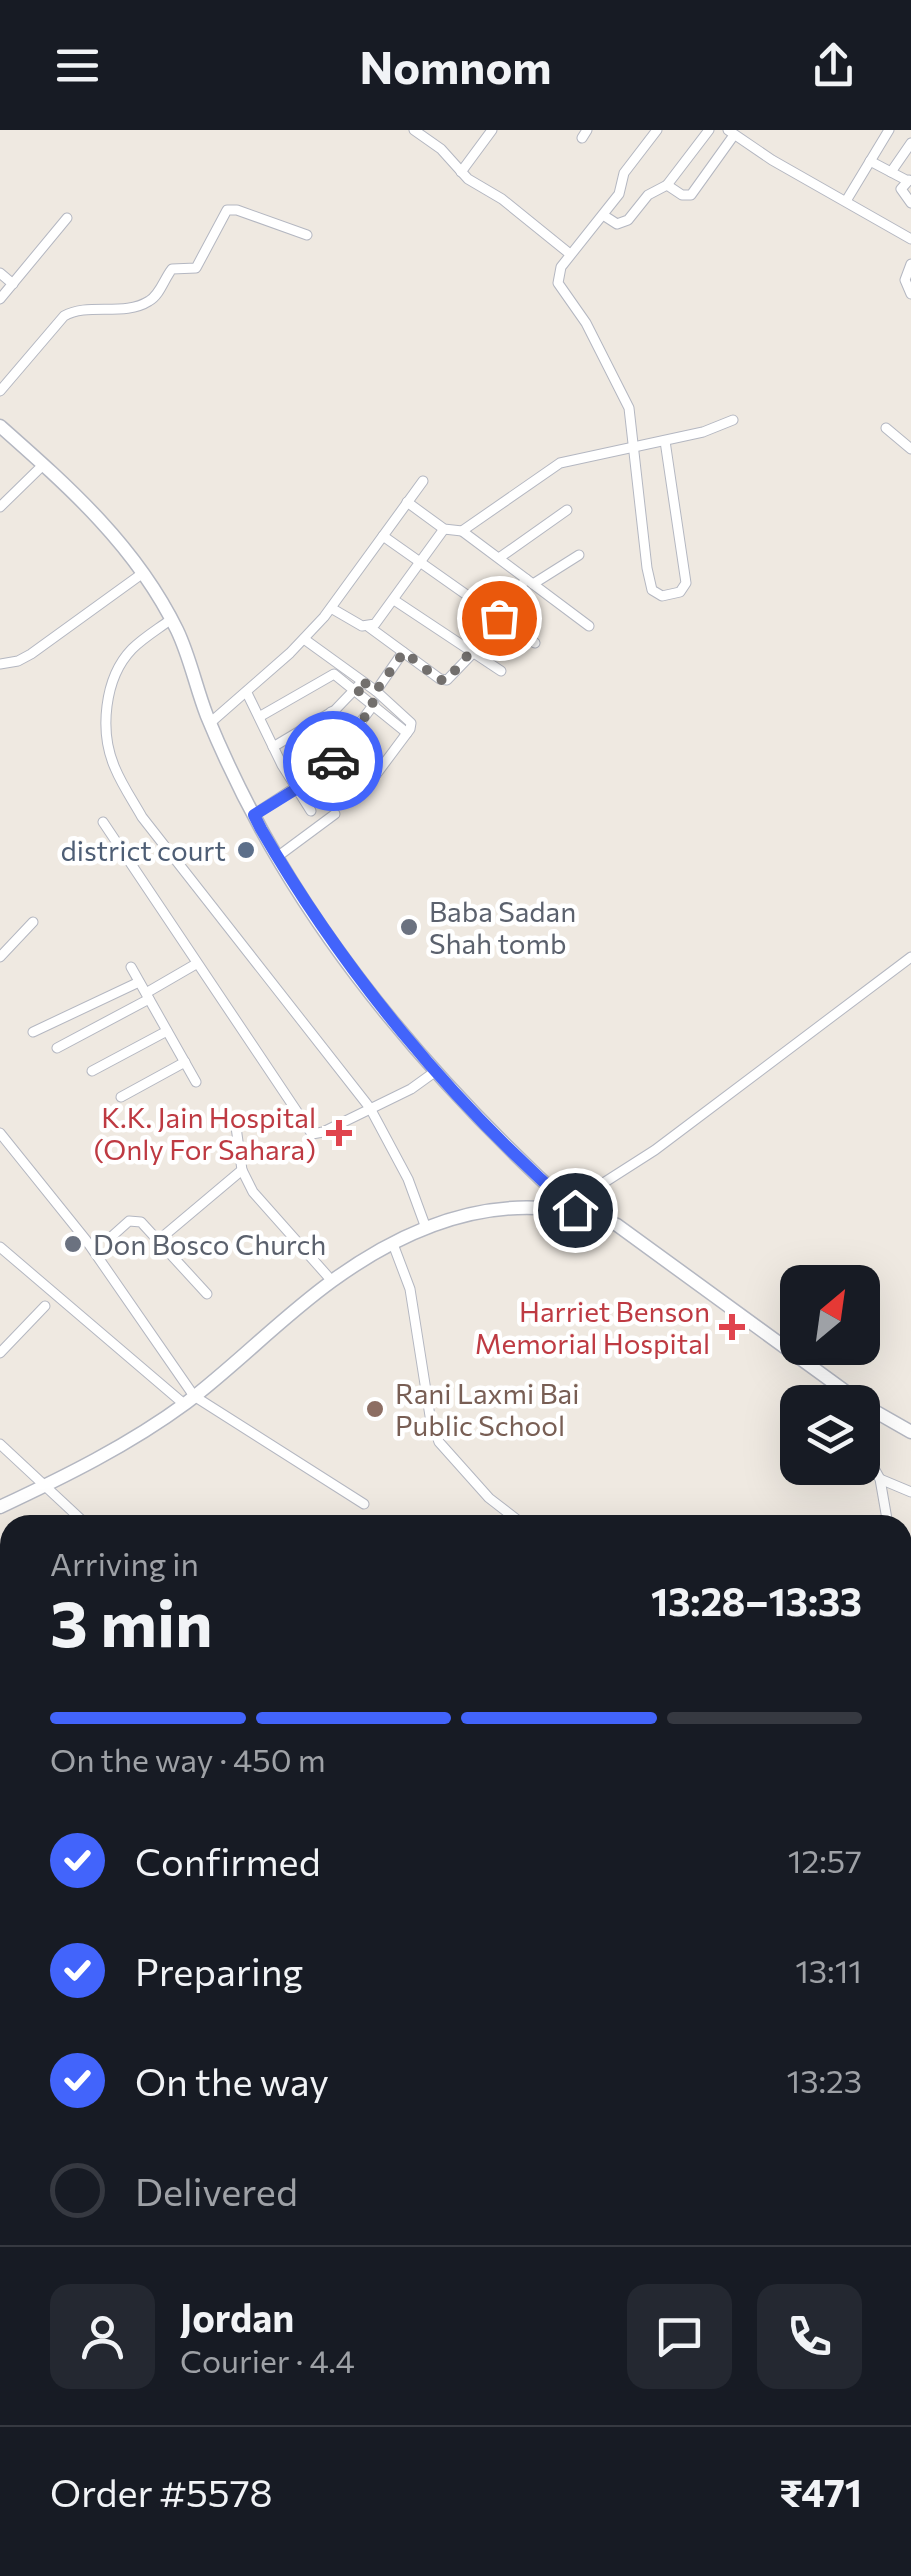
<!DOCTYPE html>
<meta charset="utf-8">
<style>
body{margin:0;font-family:Commissioner,sans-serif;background:#242831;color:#f1f3f6;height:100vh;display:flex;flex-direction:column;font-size:38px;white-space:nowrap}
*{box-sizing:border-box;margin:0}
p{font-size:32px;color:#9ea1a6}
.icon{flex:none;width:55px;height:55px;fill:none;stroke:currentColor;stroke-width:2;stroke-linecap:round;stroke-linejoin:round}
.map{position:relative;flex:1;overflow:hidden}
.panel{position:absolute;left:0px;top:1385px;width:912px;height:1062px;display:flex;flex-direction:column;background:#171b24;border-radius:30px 30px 0 0;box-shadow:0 10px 40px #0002}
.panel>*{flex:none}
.needle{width:65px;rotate:29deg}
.buttons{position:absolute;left:780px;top:1135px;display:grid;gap:20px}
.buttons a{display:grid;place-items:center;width:100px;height:100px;border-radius:20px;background:#171b24;box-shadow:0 10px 40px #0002;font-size:50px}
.pin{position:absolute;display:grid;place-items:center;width:85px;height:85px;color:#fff;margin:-42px;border:5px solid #fff;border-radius:50%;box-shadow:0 2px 10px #0007}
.courier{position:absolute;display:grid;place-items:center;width:100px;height:100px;margin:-50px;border:8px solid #4264fb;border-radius:50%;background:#fff;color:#222;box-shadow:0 2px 12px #0007}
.headline em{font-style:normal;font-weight:700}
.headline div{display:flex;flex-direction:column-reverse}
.headline{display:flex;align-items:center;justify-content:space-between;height:170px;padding:0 50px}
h1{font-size:65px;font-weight:700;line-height:75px}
.bar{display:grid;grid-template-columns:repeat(4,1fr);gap:15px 10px;align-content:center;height:120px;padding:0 50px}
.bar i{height:12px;border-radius:8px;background:#363941}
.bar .active{background:#4264fb}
.bar p{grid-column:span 4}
.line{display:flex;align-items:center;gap:25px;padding:0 50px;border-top:2px solid #363941}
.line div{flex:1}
.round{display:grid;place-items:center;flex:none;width:105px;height:105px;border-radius:20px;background:#242831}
ol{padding:0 50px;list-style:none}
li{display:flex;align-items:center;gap:30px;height:110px}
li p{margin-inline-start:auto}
li .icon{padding:10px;border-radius:50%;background:#4264fb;color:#fff;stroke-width:4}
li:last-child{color:#9ea1a6}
li i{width:55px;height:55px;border:5px solid #363941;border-radius:50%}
header{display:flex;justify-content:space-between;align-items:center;height:130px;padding:0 50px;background:#171b24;font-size:45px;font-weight:700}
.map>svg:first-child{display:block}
</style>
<header><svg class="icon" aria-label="menu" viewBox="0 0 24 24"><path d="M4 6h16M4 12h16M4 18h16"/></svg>Nomnom<svg class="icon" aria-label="share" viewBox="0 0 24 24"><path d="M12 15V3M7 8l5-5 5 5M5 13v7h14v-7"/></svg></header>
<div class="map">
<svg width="911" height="2446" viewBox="0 0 911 2446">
<rect width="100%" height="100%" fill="#efe9e1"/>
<polygon fill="#b6e59e" points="902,1944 911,1947 911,2099 903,2095"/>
<polygon fill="#75cff0" points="511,2438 877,2438 885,2446 506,2446"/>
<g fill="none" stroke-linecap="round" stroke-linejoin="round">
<defs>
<g id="street">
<polyline points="414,0 441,19 468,49 502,69 570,124"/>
<polyline points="657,0 624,43 619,64 561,137 558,153 586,193 629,278 647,438 652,460 662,466 680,462 686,453 665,311"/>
<polyline points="728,0 772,30 911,109"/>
<polyline points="582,8 587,0"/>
<polyline points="870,31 908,51"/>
<polyline points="461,42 492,0"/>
<polyline points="891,42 911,13"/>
<polyline points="909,50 901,59 911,73"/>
<polyline points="667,55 682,65 691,65 734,5"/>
<polyline points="846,71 889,0"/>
<polyline points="603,85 617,94 628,90 648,65 667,55 709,0"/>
<polyline points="911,134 905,150 911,164"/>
<polyline points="0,143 13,154"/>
<polyline points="0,169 67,88"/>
<path d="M0,261l64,-75c24,-14 60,1 85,-15 11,-6 15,-22 23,-32l24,-1 31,-58h10l70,25"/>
<polyline points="886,298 911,319"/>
<polyline points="407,372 444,399 462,401 560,333 703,302 733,290"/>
<polyline points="0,377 43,335"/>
<polyline points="462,401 589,496"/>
<polyline points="383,406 535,513"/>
<polyline points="499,428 567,380"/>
<polyline points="533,454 579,425"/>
<polyline points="394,470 501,541"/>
<polyline points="331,478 362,496 375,494 444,399"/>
<path d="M170,490c-12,9 -27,18 -38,29 -28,29 -33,83 -17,119 7,17 18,33 27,49l228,291 38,71 18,49"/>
<polyline points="369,497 440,549 447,550 474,522 526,449"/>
<polyline points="304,509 376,561 411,593 410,599 363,662"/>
<polyline points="0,534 18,531 31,524 143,443"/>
<polyline points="376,561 403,522"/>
<polyline points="247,563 282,635 311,681"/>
<polyline points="331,582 353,601"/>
<polyline points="259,587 334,544 407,603"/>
<polyline points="210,593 290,523 324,487 423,351"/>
<polyline points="273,617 335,580 359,555"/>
<polyline points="253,685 328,636 374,574"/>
<polyline points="103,692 312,1004 323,1002 411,959 436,941"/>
<polyline points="277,727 335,684"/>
<polyline points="0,827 33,792"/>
<polyline points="131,837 196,952"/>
<polyline points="146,863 196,834"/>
<polyline points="33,902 139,852"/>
<polyline points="57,918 149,869"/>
<polyline points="92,941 167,901"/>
<polyline points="121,967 185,932"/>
<polyline points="236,997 242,1040 253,1062 332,1151"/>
<polyline points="0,1003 86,1110 194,1266 364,1374"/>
<polyline points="569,1075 655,1020 911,827"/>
<polyline points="110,1108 129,1091 141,1092 207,1164"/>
<polyline points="160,1109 242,1040"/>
<polyline points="393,1114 410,1159 430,1286 439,1312 489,1368 524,1395"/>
<polyline points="0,1117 184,1274"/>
<polyline points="0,1223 45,1176"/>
<polyline points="0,1314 87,1395"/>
<polyline points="862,1317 880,1349 888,1395"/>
<polyline points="880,1349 911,1362"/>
<polyline points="902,1545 911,1541"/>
<polyline points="902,1659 911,1664"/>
<polyline points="902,1730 911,1734"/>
<polyline points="902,1811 911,1799"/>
<polyline points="0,1820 10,1806"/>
<polyline points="0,1920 10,1934"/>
<polyline points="902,2009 911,2012"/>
<polyline points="0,2056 0,2077"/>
<polyline points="0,2141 10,2129"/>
<polyline points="0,2174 10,2195"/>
<polyline points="0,2280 10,2304"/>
<polyline points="0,2335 10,2327"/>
<polyline points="902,2364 911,2375"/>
<polyline points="0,2390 10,2400"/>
<polyline points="1,2446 10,2437"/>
<polyline points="37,2446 39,2438"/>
<polyline points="105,2446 112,2438"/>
<polyline points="438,2446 443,2438"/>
</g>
<g id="secondary">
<path d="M0,296c69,61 136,120 177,204 13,27 19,58 30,86 21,51 46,101 74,148 77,129 182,245 292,345"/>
<polyline points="862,1274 911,1302"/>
<path d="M0,1377c64,-30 129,-62 186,-104 50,-38 95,-85 146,-122 85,-62 183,-96 285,-56l243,177"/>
<polyline points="0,1736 10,1740"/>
<polyline points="902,1928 911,1930"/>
</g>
</defs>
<use href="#street" stroke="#b4b7c1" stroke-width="11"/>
<use href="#secondary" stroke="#b4b7c1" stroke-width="15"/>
<use href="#street" stroke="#fff" stroke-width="9"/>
<use href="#secondary" stroke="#fff" stroke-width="12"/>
</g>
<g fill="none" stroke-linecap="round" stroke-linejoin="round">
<polyline stroke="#726f6d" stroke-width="10" stroke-dasharray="0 18" points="333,631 374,574 356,559 362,551 376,561 404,522 440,550 447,550 499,488"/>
<path stroke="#4264fb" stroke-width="12" d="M333,631l-29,23 -50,31 7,14c82,142 190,273 314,381"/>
</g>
<circle fill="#5c6f8a" stroke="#fff" stroke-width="4" cx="246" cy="720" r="10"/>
<g fill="#6b7280" stroke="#fff" stroke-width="4">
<circle cx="409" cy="797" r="10"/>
<circle cx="73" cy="1114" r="10"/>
</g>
<g fill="#e0444e" stroke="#fff" stroke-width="4">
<path d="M334 988h10v10h10v10h-10v10h-10v-10h-10v-10h10z"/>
<path d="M727 1182h10v10h10v10h-10v10h-10v-10h-10v-10h10z"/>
</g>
<circle fill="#8d6e63" stroke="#fff" stroke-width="4" cx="375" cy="1279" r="10"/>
<g text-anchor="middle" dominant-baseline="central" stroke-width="9" stroke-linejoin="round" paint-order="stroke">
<g font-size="28" fill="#4e5e75" stroke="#fff" text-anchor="end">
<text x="226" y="720">district court</text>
</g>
<g font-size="28" fill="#5b616d" stroke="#fff" text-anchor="start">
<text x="429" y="781">Baba Sadan<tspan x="429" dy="32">Shah tomb</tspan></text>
<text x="93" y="1114">Don Bosco Church</text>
</g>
<g font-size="28" fill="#be3a42" stroke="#fff" text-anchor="end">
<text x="316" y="987">K.K. Jain Hospital<tspan x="316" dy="32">(Only For Sahara)</tspan></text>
<text x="710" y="1181">Harriet Benson<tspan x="710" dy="32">Memorial Hospital</tspan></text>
</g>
<g font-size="28" fill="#785e54" stroke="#fff" text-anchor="start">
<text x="395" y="1263">Rani Laxmi Bai<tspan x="395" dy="32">Public School</tspan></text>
</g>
</g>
</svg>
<div class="buttons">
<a><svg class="needle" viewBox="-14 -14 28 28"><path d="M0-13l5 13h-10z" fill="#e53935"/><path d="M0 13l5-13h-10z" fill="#9ea1a6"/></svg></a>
<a><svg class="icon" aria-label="layers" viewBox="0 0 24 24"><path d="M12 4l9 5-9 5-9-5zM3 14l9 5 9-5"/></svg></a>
</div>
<div class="pin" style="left:499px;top:488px;background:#ea580c"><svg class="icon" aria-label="bag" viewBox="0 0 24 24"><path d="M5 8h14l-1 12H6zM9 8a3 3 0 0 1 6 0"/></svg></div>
<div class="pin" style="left:575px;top:1080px;background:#1f2937"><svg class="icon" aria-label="home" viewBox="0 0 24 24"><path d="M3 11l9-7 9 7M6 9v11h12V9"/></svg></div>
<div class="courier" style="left:333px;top:631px"><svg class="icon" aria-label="car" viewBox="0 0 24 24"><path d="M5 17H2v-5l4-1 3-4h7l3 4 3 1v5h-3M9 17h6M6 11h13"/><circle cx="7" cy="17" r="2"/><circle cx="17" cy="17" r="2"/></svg></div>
<section class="panel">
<div class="headline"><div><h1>3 min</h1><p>Arriving in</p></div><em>13:28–13:33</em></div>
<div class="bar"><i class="active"></i><i class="active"></i><i class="active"></i><i></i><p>On the way · 450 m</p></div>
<ol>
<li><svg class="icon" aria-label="check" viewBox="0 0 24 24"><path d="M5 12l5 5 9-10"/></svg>Confirmed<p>12:57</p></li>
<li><svg class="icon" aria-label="check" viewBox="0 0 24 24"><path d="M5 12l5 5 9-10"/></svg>Preparing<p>13:11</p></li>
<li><svg class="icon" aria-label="check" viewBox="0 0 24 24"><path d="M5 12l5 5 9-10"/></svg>On the way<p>13:23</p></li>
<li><i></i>Delivered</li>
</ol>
<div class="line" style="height:180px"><a class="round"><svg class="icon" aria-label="person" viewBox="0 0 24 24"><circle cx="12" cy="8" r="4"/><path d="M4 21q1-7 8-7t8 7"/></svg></a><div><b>Jordan</b><p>Courier · 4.4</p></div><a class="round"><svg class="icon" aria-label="chat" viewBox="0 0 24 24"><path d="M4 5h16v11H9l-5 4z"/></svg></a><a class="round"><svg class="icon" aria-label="phone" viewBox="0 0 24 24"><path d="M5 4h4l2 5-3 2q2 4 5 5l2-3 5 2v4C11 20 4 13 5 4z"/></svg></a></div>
<div class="line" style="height:130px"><div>Order #5578</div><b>₹471</b></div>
</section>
</div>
